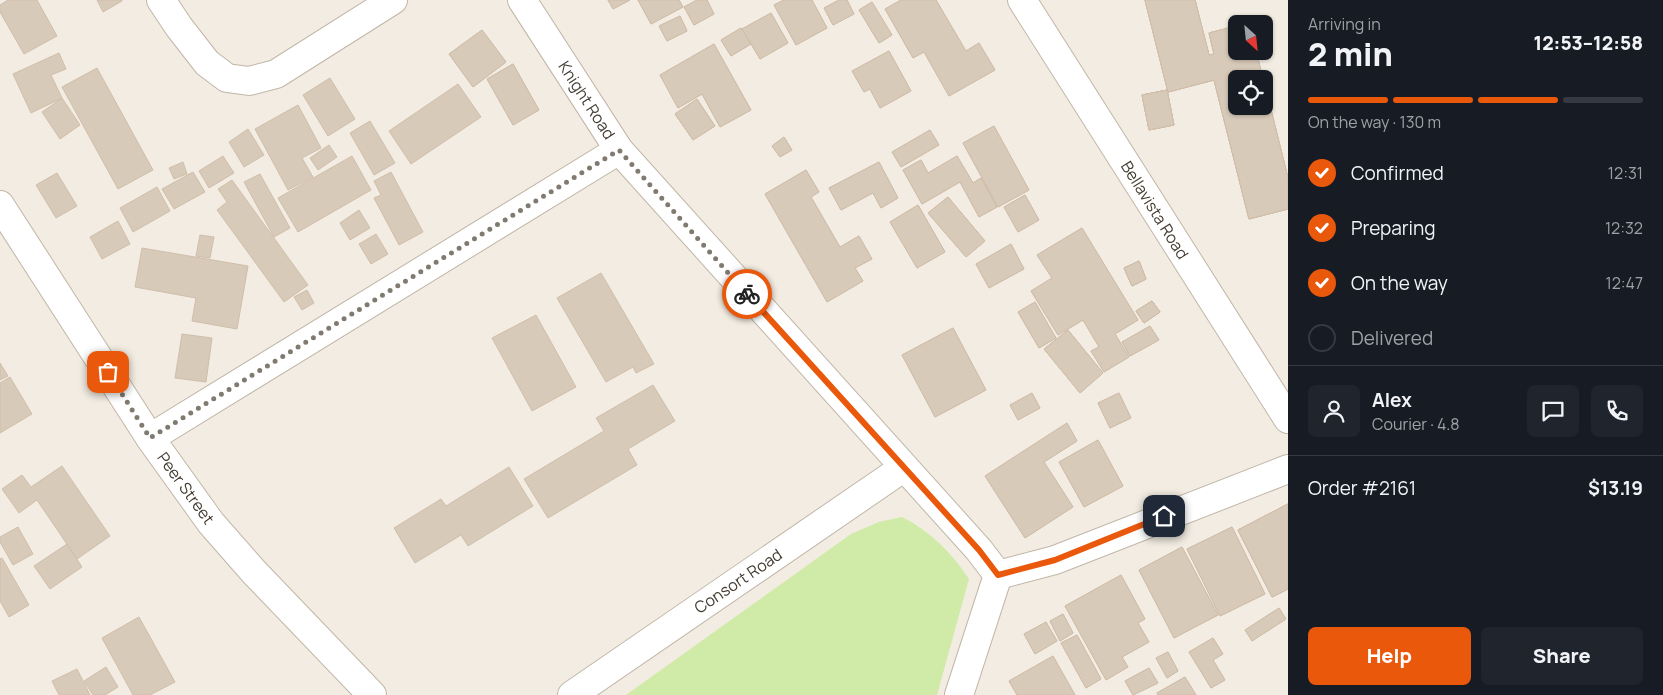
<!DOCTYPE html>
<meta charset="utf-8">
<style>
body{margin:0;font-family:Manrope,sans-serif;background:#20242c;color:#f1f3f6;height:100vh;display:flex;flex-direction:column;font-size:19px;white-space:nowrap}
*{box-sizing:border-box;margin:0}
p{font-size:16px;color:#9ea1a6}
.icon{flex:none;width:28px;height:28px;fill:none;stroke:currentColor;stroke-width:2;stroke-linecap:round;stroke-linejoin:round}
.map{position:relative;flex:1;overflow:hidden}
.drawer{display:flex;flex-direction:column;background:#171b24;width:375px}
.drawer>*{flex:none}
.needle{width:32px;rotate:153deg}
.buttons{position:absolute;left:1228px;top:15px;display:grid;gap:10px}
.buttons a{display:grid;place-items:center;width:45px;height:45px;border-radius:8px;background:#171b24;box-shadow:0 1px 4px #0004;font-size:25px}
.pin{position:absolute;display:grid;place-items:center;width:42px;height:42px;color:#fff;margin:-21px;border-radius:10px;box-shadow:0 2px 8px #0006}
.courier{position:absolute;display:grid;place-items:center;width:50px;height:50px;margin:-25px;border:4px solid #ea580c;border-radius:50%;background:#fff;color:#222;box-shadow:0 1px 6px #0007}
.headline em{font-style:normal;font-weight:800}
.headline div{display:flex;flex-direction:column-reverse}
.headline{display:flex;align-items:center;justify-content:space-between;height:85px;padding:0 20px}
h1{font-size:32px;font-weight:800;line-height:38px}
.bar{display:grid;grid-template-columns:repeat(4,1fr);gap:8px 5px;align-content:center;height:60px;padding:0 20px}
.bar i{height:6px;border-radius:4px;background:#363941}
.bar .current{background:#ea580c}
.bar p{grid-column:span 4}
.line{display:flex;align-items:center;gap:12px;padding:0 20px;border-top:1px solid #363941}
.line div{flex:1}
.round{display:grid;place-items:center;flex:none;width:52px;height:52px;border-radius:8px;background:#20242c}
ol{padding:0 20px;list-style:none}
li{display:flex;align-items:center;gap:15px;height:55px}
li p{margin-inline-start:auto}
li .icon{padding:5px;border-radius:50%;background:#ea580c;color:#fff;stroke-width:4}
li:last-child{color:#9ea1a6}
li i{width:28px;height:28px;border:2px solid #363941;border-radius:50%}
.action{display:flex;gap:10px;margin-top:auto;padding:10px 20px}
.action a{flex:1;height:58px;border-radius:8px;background:#ea580c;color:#fff;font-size:20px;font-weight:800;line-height:58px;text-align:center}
.action a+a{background:#20242c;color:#f1f3f6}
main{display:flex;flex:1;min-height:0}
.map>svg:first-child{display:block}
</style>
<main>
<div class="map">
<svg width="1288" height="695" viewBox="0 0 1288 695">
<rect width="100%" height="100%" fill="#f2ece2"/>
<path fill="#d0eaa7" d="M902,517c28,14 50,36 67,62l-32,116h-311l225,-161 28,-12z"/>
<g fill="#d8cab9" stroke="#d0bea9">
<polygon points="8,0 37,0 57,36 24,54 0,12 0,5"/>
<polygon points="97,0 122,0 122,1 103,12"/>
<polygon points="608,0 630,0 613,9"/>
<polygon points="608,0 630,0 613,9"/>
<polygon points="638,0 679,0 683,7 651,24"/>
<polygon points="638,0 679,0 683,7 651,24"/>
<polygon points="697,0 707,0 714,14 694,25 684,7"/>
<polygon points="697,0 707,0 714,14 694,25 684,7"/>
<polygon points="784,0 812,0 827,28 796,45 774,5"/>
<polygon points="784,0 812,0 827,28 796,45 774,5"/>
<polygon points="839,0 847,0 854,14 833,25 824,8"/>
<polygon points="839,0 847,0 854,14 833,25 824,8"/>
<polygon points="901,0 936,0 966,51 979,43 995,70 949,96 924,52 913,58 885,9"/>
<polygon points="901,0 936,0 966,51 979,43 995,70 949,96 924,52 913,58 885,9"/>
<polygon points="1145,0 1195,0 1209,55 1214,54 1209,33 1236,26 1236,51 1256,51 1263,79 1236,79 1236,106 1264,106 1264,82 1288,178 1288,209 1249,219 1214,80 1168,92"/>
<polygon points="1145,0 1195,0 1209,55 1214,54 1209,33 1236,26 1236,51 1256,51 1263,79 1236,79 1236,106 1264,106 1264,82 1288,178 1288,209 1249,219 1214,80 1168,92"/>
<polygon points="1145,0 1195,0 1209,55 1214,54 1209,33 1236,26 1236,51 1256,51 1263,79 1236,79 1236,106 1264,106 1264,82 1288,178 1288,209 1249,219 1214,80 1168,92"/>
<polygon points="1145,0 1195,0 1209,55 1214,54 1209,33 1236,26 1236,51 1256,51 1263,79 1236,79 1236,106 1264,106 1264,82 1288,178 1288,209 1249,219 1214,80 1168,92"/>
<polygon points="872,2 892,35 879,43 859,10"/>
<polygon points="872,2 892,35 879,43 859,10"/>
<polygon points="771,13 788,43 760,59 742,29"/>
<polygon points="771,13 788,43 760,59 742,29"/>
<polygon points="680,16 687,31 667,41 659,26"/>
<polygon points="680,16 687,31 667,41 659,26"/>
<polygon points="741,28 751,44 731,56 721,40"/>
<polygon points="741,28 751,44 731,56 721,40"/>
<polygon points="482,30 506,62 473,87 449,54"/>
<polygon points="482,30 506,62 473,87 449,54"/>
<polygon points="714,44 751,110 720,127 702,94 678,108 660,75"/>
<polygon points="714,44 751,110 720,127 702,94 678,108 660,75"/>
<polygon points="889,51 911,91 880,108 870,89 864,92 852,71"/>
<polygon points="889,51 911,91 880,108 870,89 864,92 852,71"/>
<polygon points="59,53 66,69 51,75 62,98 31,113 13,74"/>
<polygon points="513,64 539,110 513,125 487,79"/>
<polygon points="513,64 539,110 513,125 487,79"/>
<polygon points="97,68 153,170 118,189 62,87"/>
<polygon points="330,78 355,119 328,136 303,95"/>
<polygon points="458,84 481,117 411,164 389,131"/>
<polygon points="1167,90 1174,125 1149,130 1142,95"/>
<polygon points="1167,90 1174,125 1149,130 1142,95"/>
<polygon points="1167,90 1174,125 1149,130 1142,95"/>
<polygon points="1167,90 1174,125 1149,130 1142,95"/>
<polygon points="62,98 80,125 60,139 42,112"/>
<polygon points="697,99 715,126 693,140 675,114"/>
<polygon points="697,99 715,126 693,140 675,114"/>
<polygon points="298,105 321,148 302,158 313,177 288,190 255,129"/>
<polygon points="370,121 395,163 374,175 350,133"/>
<polygon points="994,126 1029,190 998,207 963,143"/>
<polygon points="994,126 1029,190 998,207 963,143"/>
<polygon points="248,129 264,155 244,167 229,142"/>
<polygon points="930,130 939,145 901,167 892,152"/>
<polygon points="930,130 939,145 901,167 892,152"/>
<polygon points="784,137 792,150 780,157 772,146"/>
<polygon points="784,137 792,150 780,157 772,146"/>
<polygon points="329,145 337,157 318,170 310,158"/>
<polygon points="223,156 234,173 209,188 199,171"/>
<polygon points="352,156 371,190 298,232 278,198"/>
<polygon points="957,156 973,183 981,178 997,207 979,217 960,182 922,204 903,170 921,160 928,173"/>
<polygon points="957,156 973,183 981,178 997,207 979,217 960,182 922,204 903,170 921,160 928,173"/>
<polygon points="183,162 187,174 174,179 169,168"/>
<polygon points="879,162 898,198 881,208 873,193 841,210 829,188"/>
<polygon points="879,162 898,198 881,208 873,193 841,210 829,188"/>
<polygon points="806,170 819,192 811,197 840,247 859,236 872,259 855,268 863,281 827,302 765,194"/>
<polygon points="806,170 819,192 811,197 840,247 859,236 872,259 855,268 863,281 827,302 765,194"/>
<polygon points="193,172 205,192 174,209 162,189"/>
<polygon points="391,172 423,232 399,245 374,198 381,195 374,181"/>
<polygon points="57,173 77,206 56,218 36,185"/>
<polygon points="260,174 290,228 274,237 244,182"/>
<polygon points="232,180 308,285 284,302 217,210 227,202 218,189"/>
<polygon points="157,187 170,211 133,232 120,208"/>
<polygon points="1025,195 1039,220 1018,232 1004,207"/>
<polygon points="1025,195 1039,220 1018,232 1004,207"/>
<polygon points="948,197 985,241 966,257 928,213"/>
<polygon points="948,197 985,241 966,257 928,213"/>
<polygon points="918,205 945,252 917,268 890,222"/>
<polygon points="918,205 945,252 917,268 890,222"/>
<polygon points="359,210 370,228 350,240 340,223"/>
<polygon points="118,221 130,244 102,259 90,237"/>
<polygon points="1082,228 1138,320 1115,334 1129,357 1104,372 1091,351 1099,347 1083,320 1058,335 1031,291 1052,278 1037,255"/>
<polygon points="1082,228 1138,320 1115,334 1129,357 1104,372 1091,351 1099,347 1083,320 1058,335 1031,291 1052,278 1037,255"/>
<polygon points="376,234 388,254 371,264 359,244"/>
<polygon points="200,235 214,237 210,258 196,256"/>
<polygon points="1011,244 1024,269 989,288 976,264"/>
<polygon points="1011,244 1024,269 989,288 976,264"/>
<polygon points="142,248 248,266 237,329 192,321 196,298 135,287"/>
<polygon points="1139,261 1146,279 1132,286 1124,268"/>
<polygon points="1139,261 1146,279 1132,286 1124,268"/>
<polygon points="1139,261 1146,279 1132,286 1124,268"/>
<polygon points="1139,261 1146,279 1132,286 1124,268"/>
<polygon points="601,273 654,364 636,373 633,367 606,382 557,298"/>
<polygon points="307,290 314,303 302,310 294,297"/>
<polygon points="1152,301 1160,312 1144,323 1136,311"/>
<polygon points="1152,301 1160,312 1144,323 1136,311"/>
<polygon points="1152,301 1160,312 1144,323 1136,311"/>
<polygon points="1152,301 1160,312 1144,323 1136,311"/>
<polygon points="1035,302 1056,338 1039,348 1018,312"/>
<polygon points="1035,302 1056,338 1039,348 1018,312"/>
<polygon points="536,315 576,387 532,411 492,338"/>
<polygon points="1150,326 1159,340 1130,356 1122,342"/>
<polygon points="1150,326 1159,340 1130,356 1122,342"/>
<polygon points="953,328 986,390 935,417 902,355"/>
<polygon points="953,328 986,390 935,417 902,355"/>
<polygon points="1068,330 1103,373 1080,393 1044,349"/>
<polygon points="1068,330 1103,373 1080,393 1044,349"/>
<polygon points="182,334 212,338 206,382 175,378"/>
<polygon points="0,363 8,376 0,380"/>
<polygon points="10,377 32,414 0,433 0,383"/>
<polygon points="653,385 675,421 628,449 637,465 548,518 524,479 604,431 596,418"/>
<polygon points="1032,393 1040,408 1018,420 1010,405"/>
<polygon points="1032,393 1040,408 1018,420 1010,405"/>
<polygon points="1119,393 1131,418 1110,428 1098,403"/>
<polygon points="1119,393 1131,418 1110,428 1098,403"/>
<polygon points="1067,423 1077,441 1044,462 1073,507 1025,538 985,476"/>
<polygon points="1067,423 1077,441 1044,462 1073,507 1025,538 985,476"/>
<polygon points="1098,440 1123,486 1084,507 1059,462"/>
<polygon points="1098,440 1123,486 1084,507 1059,462"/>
<polygon points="62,466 110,536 77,559 37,500 19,513 2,489 22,475 31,487"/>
<polygon points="509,467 533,506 468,546 461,535 415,563 394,528 441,499 446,506"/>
<polygon points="1288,504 1288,589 1272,597 1238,530"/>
<polygon points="1288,504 1288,589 1272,597 1238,530"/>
<polygon points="1288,504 1288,589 1272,597 1238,530"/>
<polygon points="1288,504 1288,589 1272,597 1238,530"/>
<polygon points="18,527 33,554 13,565 0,542 0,537"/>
<polygon points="1232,527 1265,594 1220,616 1187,549"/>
<polygon points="1232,527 1265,594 1220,616 1187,549"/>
<polygon points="67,544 82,567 50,589 34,566"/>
<polygon points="1182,547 1218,615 1174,638 1139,570"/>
<polygon points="1182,547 1218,615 1174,638 1139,570"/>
<polygon points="2,558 29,605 9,617 0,601 0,559"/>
<polygon points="1121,575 1145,619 1138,623 1149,642 1122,657 1128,667 1106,680 1065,606"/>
<polygon points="1121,575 1145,619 1138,623 1149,642 1122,657 1128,667 1106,680 1065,606"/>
<polygon points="1279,608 1286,619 1252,641 1245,630"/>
<polygon points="1279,608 1286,619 1252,641 1245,630"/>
<polygon points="1063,614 1073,633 1060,641 1050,621"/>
<polygon points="1063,614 1073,633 1060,641 1050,621"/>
<polygon points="139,617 175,682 150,695 133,695 102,638"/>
<polygon points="1046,622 1057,641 1035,654 1024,634"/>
<polygon points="1046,622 1057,641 1035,654 1024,634"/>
<polygon points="1077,635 1101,679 1086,688 1061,643"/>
<polygon points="1077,635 1101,679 1086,688 1061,643"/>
<polygon points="1213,638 1223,654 1213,660 1225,680 1211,688 1189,652"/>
<polygon points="1213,638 1223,654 1213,660 1225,680 1211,688 1189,652"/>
<polygon points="1168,652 1178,671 1167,678 1156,658"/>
<polygon points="1168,652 1178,671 1167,678 1156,658"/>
<polygon points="1053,656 1075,695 1017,695 1009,681"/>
<polygon points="1053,656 1075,695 1017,695 1009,681"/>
<polygon points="106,667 118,687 105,695 93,695 84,681"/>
<polygon points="1149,668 1158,683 1133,695 1125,681"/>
<polygon points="1149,668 1158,683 1133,695 1125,681"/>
<polygon points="77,669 90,695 59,695 52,681"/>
<polygon points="1185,677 1196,695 1158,695 1157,693"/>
<polygon points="1185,677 1196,695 1158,695 1157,693"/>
</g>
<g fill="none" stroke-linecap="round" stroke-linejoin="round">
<defs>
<g id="minor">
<polyline points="161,0 179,27 207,63 227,78 249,81 276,74 393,0"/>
<polyline points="522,0 619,150 979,550 998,575"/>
<polyline points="0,205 150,438 211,523 254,572 372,695"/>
<polyline points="150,438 619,150"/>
<polyline points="998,575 1055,560 1288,469"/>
<polyline points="572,695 903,468"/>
<polyline points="959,695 998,575"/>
</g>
<polyline id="tertiary" points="1022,0 1288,419"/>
</defs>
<use href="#minor" stroke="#c1b6a7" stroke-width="30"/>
<use href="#tertiary" stroke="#c1b6a7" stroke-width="30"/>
<use href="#minor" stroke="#fff" stroke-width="28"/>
<use href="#tertiary" stroke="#fff" stroke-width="28"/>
</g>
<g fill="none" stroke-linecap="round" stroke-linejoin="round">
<polyline stroke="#817a70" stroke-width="5" stroke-dasharray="0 9" points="108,372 150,438 619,150 747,294"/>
<polyline stroke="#ea580c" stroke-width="6" points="747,294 979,550 998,575 1055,560 1164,516"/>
</g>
<g text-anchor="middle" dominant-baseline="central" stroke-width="4" stroke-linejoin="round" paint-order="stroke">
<g font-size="16" fill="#443c32" stroke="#fff">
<text transform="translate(587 100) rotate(57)">Knight Road</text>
<text transform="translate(1155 210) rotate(58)">Bellavista Road</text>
<text transform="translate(186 488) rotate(54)">Peer Street</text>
<text transform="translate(738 581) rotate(-34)">Consort Road</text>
</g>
</g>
</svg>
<div class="buttons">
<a><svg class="needle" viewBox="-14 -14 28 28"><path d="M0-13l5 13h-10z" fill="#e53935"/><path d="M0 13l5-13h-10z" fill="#9ea1a6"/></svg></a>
<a><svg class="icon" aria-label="locate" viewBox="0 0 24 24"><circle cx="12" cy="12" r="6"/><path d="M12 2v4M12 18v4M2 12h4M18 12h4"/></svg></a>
</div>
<div class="pin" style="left:108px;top:372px;background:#ea580c"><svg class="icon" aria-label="bag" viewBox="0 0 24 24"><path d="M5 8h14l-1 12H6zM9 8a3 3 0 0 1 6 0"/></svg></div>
<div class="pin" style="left:1164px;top:516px;background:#1f2937"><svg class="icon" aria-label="home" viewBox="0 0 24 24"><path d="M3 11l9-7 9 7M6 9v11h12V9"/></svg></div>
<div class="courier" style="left:747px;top:294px"><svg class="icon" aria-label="bike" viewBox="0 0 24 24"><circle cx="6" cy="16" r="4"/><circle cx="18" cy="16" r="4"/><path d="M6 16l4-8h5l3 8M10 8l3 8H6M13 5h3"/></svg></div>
</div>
<section class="drawer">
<div class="headline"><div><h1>2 min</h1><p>Arriving in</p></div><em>12:53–12:58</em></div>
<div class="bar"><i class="current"></i><i class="current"></i><i class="current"></i><i></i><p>On the way · 130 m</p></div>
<ol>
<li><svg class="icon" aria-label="check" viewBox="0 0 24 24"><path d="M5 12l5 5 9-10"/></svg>Confirmed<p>12:31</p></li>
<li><svg class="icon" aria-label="check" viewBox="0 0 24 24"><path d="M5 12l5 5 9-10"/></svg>Preparing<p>12:32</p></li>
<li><svg class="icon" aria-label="check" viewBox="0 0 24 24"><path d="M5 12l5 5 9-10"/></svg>On the way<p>12:47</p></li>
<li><i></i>Delivered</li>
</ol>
<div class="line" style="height:90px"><a class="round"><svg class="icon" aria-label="person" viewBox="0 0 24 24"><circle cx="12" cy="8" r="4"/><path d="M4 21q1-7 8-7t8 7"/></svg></a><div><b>Alex</b><p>Courier · 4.8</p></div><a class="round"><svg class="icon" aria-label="chat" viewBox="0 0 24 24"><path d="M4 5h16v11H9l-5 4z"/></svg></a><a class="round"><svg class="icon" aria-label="phone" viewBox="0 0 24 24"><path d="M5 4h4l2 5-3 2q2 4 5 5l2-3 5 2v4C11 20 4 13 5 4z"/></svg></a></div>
<div class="line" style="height:65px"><div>Order #2161</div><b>$13.19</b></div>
<div class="action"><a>Help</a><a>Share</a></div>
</section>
</main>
